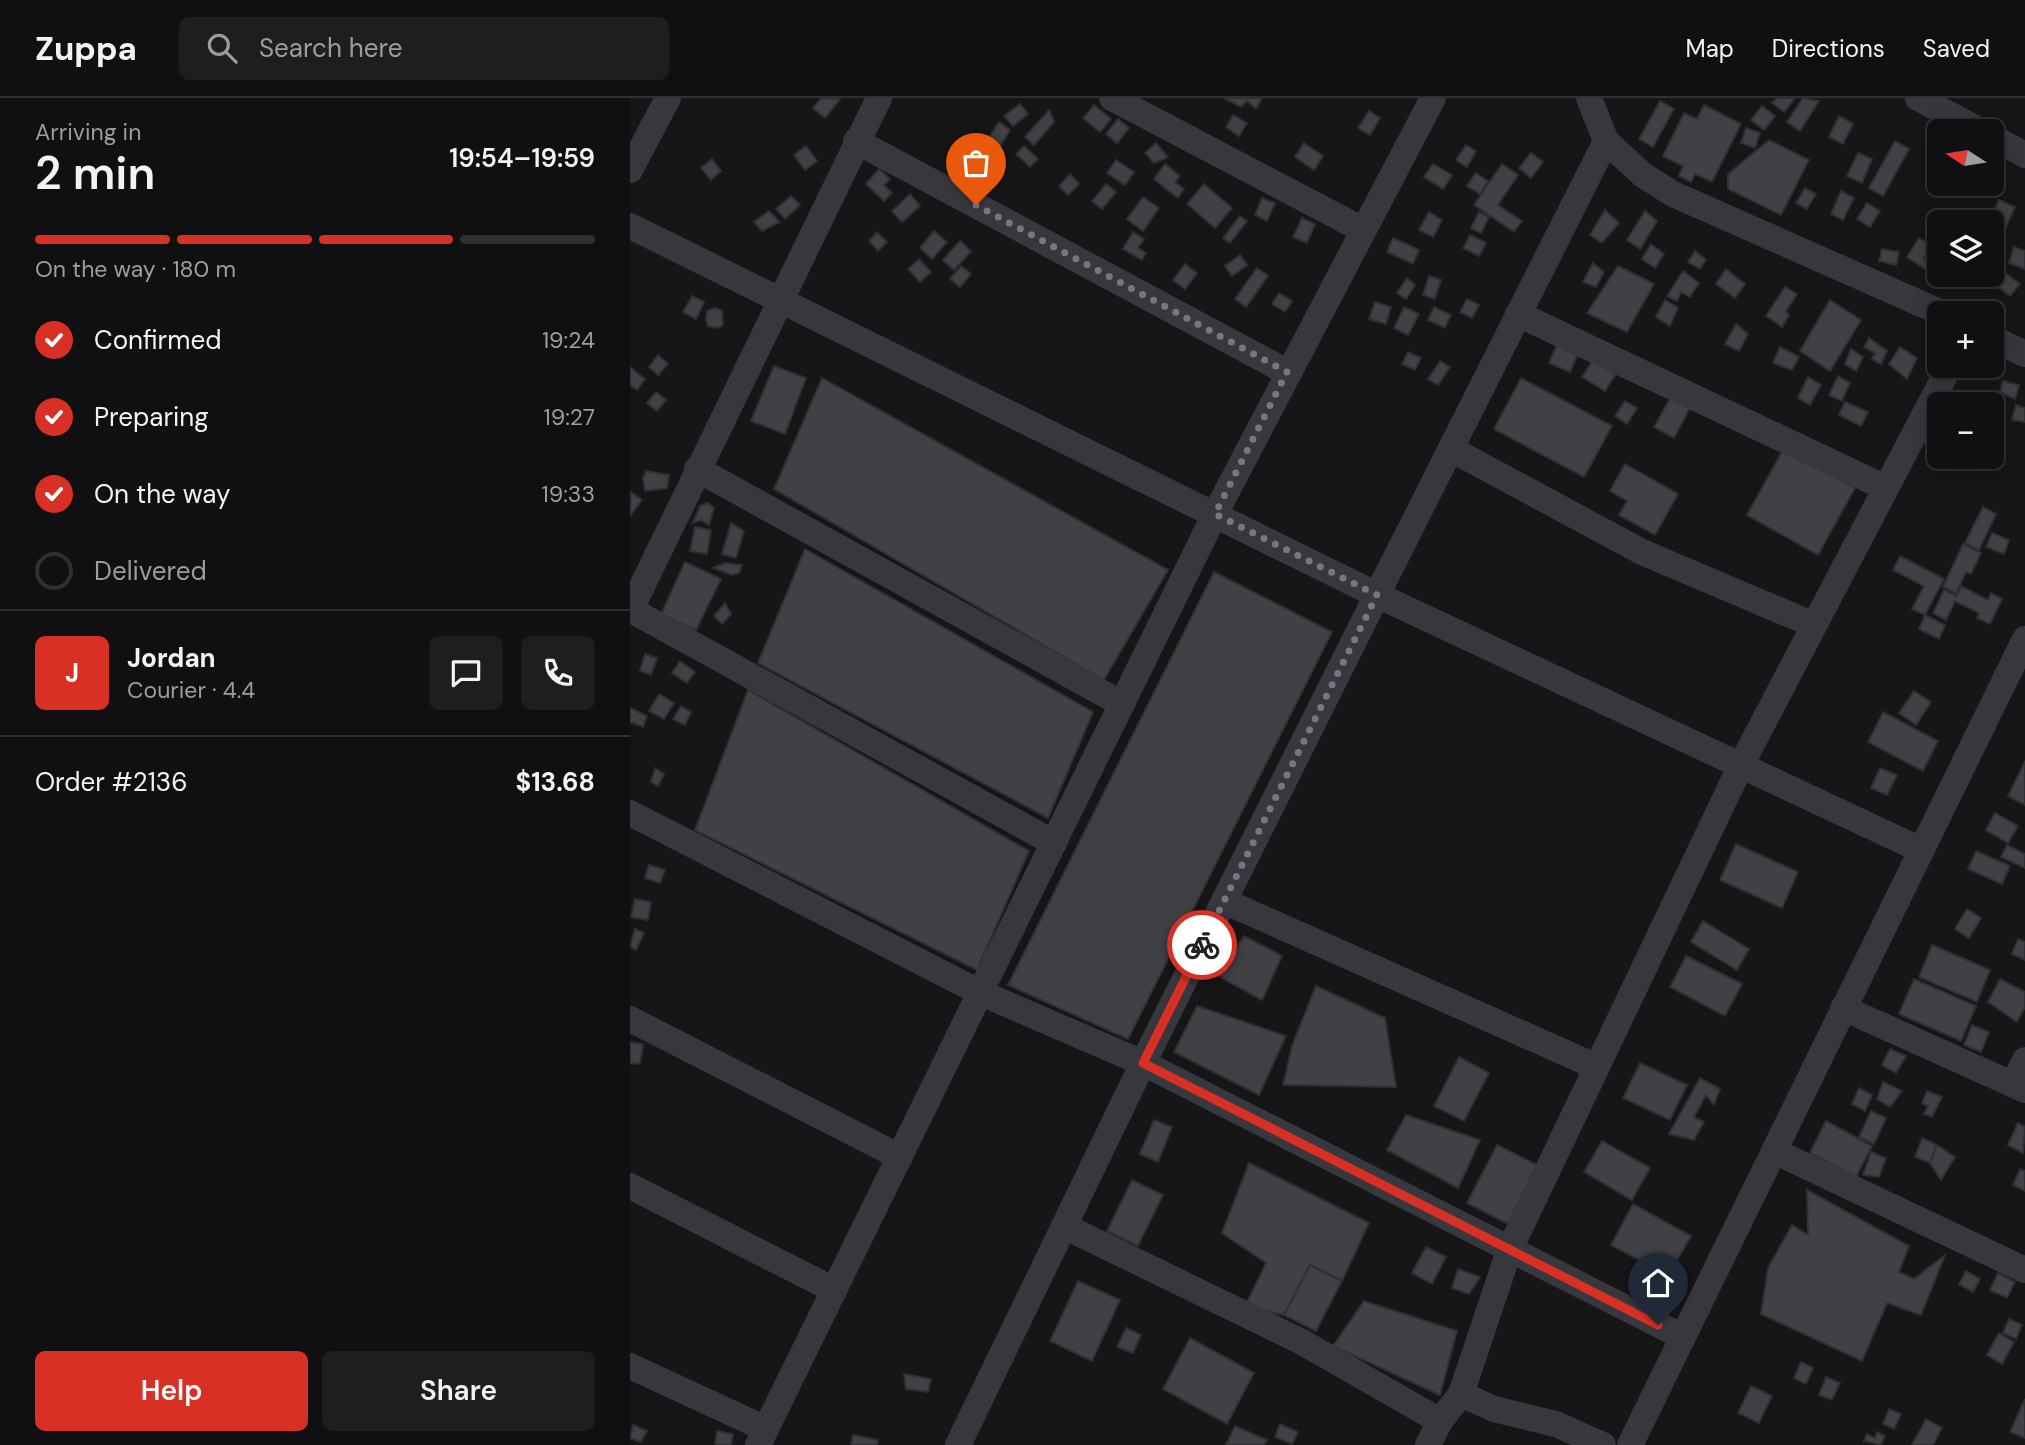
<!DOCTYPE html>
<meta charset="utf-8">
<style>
body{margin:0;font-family:"DM Sans",sans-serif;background:#1e1e20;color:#f1f3f6;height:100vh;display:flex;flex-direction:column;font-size:26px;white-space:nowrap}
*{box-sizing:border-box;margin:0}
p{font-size:23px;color:#9c9d9f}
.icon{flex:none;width:38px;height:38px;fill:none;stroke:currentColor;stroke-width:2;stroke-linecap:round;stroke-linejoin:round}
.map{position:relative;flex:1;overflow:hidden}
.side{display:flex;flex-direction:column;background:#101012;width:630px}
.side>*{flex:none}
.needle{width:46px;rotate:282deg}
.tools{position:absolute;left:1297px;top:21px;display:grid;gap:14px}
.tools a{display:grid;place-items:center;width:77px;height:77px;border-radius:10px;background:#101012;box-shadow:0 4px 18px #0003,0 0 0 2px #303032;font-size:35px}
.pin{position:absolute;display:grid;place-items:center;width:60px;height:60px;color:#fff;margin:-72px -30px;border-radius:50% 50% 50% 0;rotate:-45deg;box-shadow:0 0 7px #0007}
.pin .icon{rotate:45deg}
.courier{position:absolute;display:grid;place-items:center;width:70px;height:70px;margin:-35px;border:5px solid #d93025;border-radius:50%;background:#fff;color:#222;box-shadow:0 2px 9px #0007}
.headline em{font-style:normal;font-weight:600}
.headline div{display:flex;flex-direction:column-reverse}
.headline{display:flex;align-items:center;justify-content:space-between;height:119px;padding:0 35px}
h1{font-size:46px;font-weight:600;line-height:52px}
.bar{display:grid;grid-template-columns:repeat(4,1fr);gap:10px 7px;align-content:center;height:84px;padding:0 35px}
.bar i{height:9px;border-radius:5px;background:#303032}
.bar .active{background:#d93025}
.bar p{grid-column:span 4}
.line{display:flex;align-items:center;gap:18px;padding:0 35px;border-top:2px solid #303032}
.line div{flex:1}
.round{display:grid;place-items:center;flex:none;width:74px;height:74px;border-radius:10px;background:#1e1e20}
ol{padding:0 35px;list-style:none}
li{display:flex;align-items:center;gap:21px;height:77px}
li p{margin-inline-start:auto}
li .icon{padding:7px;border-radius:50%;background:#d93025;color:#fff;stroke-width:4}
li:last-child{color:#9c9d9f}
li i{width:38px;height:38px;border:4px solid #303032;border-radius:50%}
.primary-button{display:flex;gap:14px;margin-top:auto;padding:14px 35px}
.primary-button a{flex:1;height:80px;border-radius:10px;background:#d93025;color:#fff;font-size:28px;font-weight:600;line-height:80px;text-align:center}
.primary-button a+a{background:#1e1e20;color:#f1f3f6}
header{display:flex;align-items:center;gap:42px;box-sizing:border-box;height:98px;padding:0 35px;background:#101012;border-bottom:2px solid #303032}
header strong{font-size:33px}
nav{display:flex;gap:38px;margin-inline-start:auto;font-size:24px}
.search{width:490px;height:63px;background:#1e1e20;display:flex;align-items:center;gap:18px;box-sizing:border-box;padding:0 24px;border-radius:10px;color:#9c9d9f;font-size:26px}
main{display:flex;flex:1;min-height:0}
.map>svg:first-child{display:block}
</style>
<header>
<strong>Zuppa</strong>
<div class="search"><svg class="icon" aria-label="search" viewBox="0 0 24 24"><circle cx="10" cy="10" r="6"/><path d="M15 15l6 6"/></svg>Search here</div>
<nav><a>Map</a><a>Directions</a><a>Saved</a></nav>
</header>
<main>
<section class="side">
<div class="headline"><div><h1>2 min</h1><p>Arriving in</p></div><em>19:54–19:59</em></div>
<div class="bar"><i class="active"></i><i class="active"></i><i class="active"></i><i></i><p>On the way · 180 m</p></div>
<ol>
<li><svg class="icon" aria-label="check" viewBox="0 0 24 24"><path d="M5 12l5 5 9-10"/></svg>Confirmed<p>19:24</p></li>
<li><svg class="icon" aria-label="check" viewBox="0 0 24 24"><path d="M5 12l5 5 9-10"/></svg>Preparing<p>19:27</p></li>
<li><svg class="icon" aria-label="check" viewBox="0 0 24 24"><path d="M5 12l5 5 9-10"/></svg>On the way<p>19:33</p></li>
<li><i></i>Delivered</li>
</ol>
<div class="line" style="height:126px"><b class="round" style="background:#d93025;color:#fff">J</b><div><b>Jordan</b><p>Courier · 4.4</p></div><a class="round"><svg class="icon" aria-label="chat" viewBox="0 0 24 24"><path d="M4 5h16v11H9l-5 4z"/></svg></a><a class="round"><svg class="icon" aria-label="phone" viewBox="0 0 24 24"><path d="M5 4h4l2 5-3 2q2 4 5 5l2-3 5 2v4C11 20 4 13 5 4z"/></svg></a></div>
<div class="line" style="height:91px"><div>Order #2136</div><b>$13.68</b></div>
<div class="primary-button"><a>Help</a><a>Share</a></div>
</section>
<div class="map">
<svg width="1395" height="1347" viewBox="0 0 1395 1347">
<rect width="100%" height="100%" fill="#161618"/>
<g fill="#404145" stroke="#303034" stroke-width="2">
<polygon points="191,0 210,1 195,20 183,10"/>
<polygon points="594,0 632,0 626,11 617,3 611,9"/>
<polygon points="1147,0 1165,0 1154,14 1142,5"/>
<polygon points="1173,0 1189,3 1170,33 1157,24"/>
<polygon points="1030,3 1044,11 1023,49 1009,41"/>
<polygon points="390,6 398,16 383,28 374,18"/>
<polygon points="464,7 481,21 470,34 453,20"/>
<polygon points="1074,7 1111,26 1082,84 1065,76 1061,84 1049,78 1053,68 1033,58 1054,15 1067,21"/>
<polygon points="1132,8 1145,18 1134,32 1121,22"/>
<polygon points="419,12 424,24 404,47 395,39"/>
<polygon points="739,13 750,20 740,37 728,30"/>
<polygon points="603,17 617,25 609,38 596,29"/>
<polygon points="1209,18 1223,26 1213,46 1199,39"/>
<polygon points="488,21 499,30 487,45 476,36"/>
<polygon points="369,24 380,32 370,49 358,41"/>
<polygon points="1116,30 1130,35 1125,50 1111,45"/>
<polygon points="1139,42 1179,62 1151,117 1098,91 1098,76"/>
<polygon points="1265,43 1279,51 1253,98 1239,90"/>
<polygon points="526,45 538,59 524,65 515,55"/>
<polygon points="674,45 693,58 684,72 665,59"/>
<polygon points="836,47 846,53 837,69 826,62"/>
<polygon points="176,48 187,63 175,72 164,57"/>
<polygon points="394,48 408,61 400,69 386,56"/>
<polygon points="901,55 913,64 901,80 889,70"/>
<polygon points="1228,55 1242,61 1232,85 1217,78"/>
<polygon points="82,61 91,73 81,82 71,70"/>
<polygon points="486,62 504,74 495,87 477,75"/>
<polygon points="535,66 550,78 545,84 554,91 548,100 524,81"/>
<polygon points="803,66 822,77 813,91 794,79"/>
<polygon points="872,66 888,77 868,107 892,123 884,134 844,107"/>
<polygon points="249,71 260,81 254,87 262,95 254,103 236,86"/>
<polygon points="846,75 858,83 850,96 837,88"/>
<polygon points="440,76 449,86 438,97 429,88"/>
<polygon points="476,86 486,94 472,111 462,103"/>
<polygon points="574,86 602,110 585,130 557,106"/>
<polygon points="1175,90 1186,96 1177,111 1166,105"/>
<polygon points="1211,93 1224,100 1213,122 1201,116"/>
<polygon points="280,96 290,108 272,124 262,113"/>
<polygon points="161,98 170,107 155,121 146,111"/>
<polygon points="513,99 529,110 513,133 497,121"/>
<polygon points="632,100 645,105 637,123 625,117"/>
<polygon points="1369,102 1385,109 1376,129 1360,121"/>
<polygon points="1237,105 1250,113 1240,129 1227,121"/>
<polygon points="975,112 989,125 972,145 960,137"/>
<polygon points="139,113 150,124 132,133 124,124"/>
<polygon points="1015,113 1027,123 1010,151 997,142"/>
<polygon points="799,114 812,122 803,139 789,132"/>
<polygon points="849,114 859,119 851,135 841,130"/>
<polygon points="610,118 617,123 600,145 593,140"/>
<polygon points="672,120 685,126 677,145 663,139"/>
<polygon points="304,133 317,144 302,161 290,150"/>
<polygon points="247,134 257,144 248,153 239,143"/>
<polygon points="503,134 514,141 508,150 516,155 512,162 493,151"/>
<polygon points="840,137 856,145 849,158 833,150"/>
<polygon points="763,140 789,152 783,166 757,154"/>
<polygon points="1289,140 1302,148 1293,161 1304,168 1300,174 1277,159"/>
<polygon points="330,143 341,153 324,172 313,162"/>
<polygon points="1021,146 1034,156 1025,170 1012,161"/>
<polygon points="1384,149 1395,153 1395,171 1379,165"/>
<polygon points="1252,151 1269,154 1266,167 1249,163"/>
<polygon points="1065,153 1076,162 1070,171 1058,164"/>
<polygon points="610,157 617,167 602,178 595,168"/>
<polygon points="289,161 301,174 290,184 278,171"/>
<polygon points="963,165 974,174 966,189 953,184"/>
<polygon points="1362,165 1390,186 1380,198 1352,177 1362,177"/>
<polygon points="555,166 567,175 555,191 543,182"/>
<polygon points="331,168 341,176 330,189 320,181"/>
<polygon points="988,168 1024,186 997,234 957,215"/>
<polygon points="627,170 638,178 616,209 605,201"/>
<polygon points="1096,171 1115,186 1105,200 1086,186"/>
<polygon points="1053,173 1069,185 1060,199 1051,194 1047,203 1037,198"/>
<polygon points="799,178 811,182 805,201 793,197"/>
<polygon points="777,180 785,187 776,201 767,195"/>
<polygon points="1155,189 1167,196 1156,213 1159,217 1152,229 1136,218"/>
<polygon points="649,195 662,203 655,214 642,206"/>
<polygon points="62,198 74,204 66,221 53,214"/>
<polygon points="837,201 849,207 842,220 830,214"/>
<polygon points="1035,202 1048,210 1040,228 1026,219"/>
<polygon points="1200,202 1231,222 1200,273 1170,253"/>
<polygon points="745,204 761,209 756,226 739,221"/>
<polygon points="774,209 789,216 778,237 764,230"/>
<polygon points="804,209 821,217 815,230 798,222"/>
<polygon points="85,210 92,213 93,227 88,230 78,228 76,221 77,213"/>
<polygon points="1106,226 1118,236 1109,253 1095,246"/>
<polygon points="1239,240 1257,253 1251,266 1242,261 1245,255 1234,249"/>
<polygon points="927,247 948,256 940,274 919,265"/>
<polygon points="1150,249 1169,259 1162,272 1143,265"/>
<polygon points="1270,249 1287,260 1277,281 1259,266"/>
<polygon points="1221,251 1233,259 1226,273 1215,266"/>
<polygon points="778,254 791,260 785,272 772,266"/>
<polygon points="28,257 38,266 28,277 19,269"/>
<polygon points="963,262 986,276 975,293 952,279"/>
<polygon points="810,263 820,269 808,287 798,281"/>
<polygon points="144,268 176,280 155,336 121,323"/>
<polygon points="0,269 15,281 7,292 0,287"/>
<polygon points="1208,278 1220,285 1212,303 1199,297"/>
<polygon points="1178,279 1191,287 1180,307 1168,300"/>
<polygon points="192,280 538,472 474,582 144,391"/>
<polygon points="891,280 982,328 954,379 864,331"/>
<polygon points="1373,283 1389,287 1385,301 1370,294"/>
<polygon points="1347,293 1363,304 1362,313 1362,306 1341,306"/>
<polygon points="26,294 36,302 27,313 17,305"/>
<polygon points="1043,295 1062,306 1044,340 1024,329"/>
<polygon points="995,303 1007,310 997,326 985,318"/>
<polygon points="1215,304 1238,314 1231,328 1209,317"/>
<polygon points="1386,307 1395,310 1395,324 1382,322"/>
<polygon points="1154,350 1225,390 1188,457 1117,417"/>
<polygon points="995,366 1048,396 1025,437 989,417 997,403 980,393"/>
<polygon points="16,373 39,377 37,390 15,393 13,380"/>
<polygon points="1,394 12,402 1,417 0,416"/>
<polygon points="78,405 84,410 79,427 71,422 63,425 70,408"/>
<polygon points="1353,409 1366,416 1349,452 1335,445"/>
<polygon points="101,425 114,433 106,460 92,456"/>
<polygon points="65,429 81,432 77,456 60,453"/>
<polygon points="1362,435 1379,442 1374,456 1356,449"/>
<polygon points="1333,446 1351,455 1341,476 1336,474 1326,495 1313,489"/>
<polygon points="175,451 463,614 418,720 128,565"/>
<polygon points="1270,458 1314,481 1295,517 1282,511 1294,488 1263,472"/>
<polygon points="55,464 91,481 66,532 31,516"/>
<polygon points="95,465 112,467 109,475 102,477 83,470"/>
<polygon points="584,474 702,534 498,941 378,887"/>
<polygon points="1331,488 1358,502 1361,495 1372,501 1360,526 1347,520 1349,515 1325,503 1316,522 1303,515 1314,492 1327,498"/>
<polygon points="95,505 101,516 92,526 84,518"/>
<polygon points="1295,517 1315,527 1309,541 1289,531"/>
<polygon points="15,556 27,560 21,577 10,573"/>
<polygon points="50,563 65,574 57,585 42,575"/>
<polygon points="118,592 399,753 347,872 65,732"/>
<polygon points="1284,593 1301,604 1286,627 1269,615"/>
<polygon points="29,596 44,605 34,621 19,613"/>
<polygon points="51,608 61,614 55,627 43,621"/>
<polygon points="0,610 17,618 13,629 0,624"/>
<polygon points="1253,614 1308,643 1293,673 1238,644"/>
<polygon points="1395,663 1395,707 1378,698"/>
<polygon points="25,670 34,676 28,688 21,684"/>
<polygon points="1250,670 1267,677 1257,697 1241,690"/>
<polygon points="1365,715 1388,728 1378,745 1356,732"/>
<polygon points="1106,746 1168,774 1152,810 1090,782"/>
<polygon points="1377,747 1395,756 1395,770 1371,759"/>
<polygon points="1346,753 1380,768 1372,786 1338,771"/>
<polygon points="19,767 35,772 30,785 15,780"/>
<polygon points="5,801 21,804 18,822 1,819"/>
<polygon points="1337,811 1351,820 1339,840 1325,831"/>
<polygon points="1073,823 1119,851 1107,872 1061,844"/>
<polygon points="5,831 14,835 6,852 0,849"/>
<polygon points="614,838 652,858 632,902 588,878"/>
<polygon points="1388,841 1395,844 1395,862 1382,856"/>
<polygon points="1302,847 1360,872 1347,904 1289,879"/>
<polygon points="1056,858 1112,886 1095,918 1040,889"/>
<polygon points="1284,881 1346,908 1331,943 1269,916"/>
<polygon points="1370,881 1395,894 1395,909 1387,924 1358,904"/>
<polygon points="686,888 755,920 766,989 653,987 662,948"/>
<polygon points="567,908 656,938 629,997 544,954"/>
<polygon points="1342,927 1359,934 1351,954 1334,947"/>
<polygon points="0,944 13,946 10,966 0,965"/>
<polygon points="1260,951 1276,958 1266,975 1252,967"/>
<polygon points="829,959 859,975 834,1023 804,1008"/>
<polygon points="1010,965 1057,987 1040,1022 993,1000"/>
<polygon points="1070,980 1090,991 1084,1007 1076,997 1064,1019 1074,1024 1064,1042 1039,1036"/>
<polygon points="1253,984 1272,993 1260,1009 1247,1001"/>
<polygon points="1229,990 1242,997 1235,1013 1222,1006"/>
<polygon points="1297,993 1312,999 1302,1019 1294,1016 1298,1008 1292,1005"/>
<polygon points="1241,1013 1256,1020 1244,1046 1229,1039"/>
<polygon points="776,1017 850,1042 828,1090 757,1052"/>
<polygon points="524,1022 542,1029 528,1064 510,1056"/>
<polygon points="1196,1023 1242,1048 1226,1079 1180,1055"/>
<polygon points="1388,1025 1395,1029 1393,1055 1378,1047"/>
<polygon points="1292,1040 1307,1047 1300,1065 1285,1059"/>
<polygon points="972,1043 1020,1070 1002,1102 954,1074"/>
<polygon points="867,1047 907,1067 878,1126 837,1105"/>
<polygon points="1307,1047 1325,1059 1311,1082 1300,1065"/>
<polygon points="1241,1054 1256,1060 1249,1079 1233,1077"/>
<polygon points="619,1065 739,1125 712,1183 680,1167 654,1217 615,1208 636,1165 592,1135"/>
<polygon points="1390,1071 1395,1073 1395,1093 1383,1087"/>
<polygon points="502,1082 533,1097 508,1148 477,1133"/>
<polygon points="1177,1092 1279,1148 1269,1174 1284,1181 1315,1157 1291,1217 1257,1205 1232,1263 1131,1216 1138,1170 1162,1127 1178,1137"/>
<polygon points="1003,1106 1061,1138 1039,1177 1023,1167 1013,1185 1004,1181 1013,1164 981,1147"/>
<polygon points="796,1149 816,1159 802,1186 782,1175"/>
<polygon points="680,1167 712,1183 686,1233 654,1217"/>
<polygon points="828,1171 850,1179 839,1196 822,1190"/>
<polygon points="1336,1173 1350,1181 1343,1194 1329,1186"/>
<polygon points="1368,1175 1385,1184 1377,1200 1360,1192"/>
<polygon points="448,1183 490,1202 462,1263 420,1243"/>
<polygon points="734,1203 827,1233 810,1297 703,1248"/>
<polygon points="1379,1221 1392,1227 1386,1241 1373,1235"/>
<polygon points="496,1230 511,1237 503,1255 487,1249"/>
<polygon points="1369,1235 1384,1244 1372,1266 1357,1257"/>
<polygon points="560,1240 624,1275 597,1326 533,1291"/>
<polygon points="1171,1264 1183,1270 1176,1286 1164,1280"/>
<polygon points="274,1276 301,1281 298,1294 276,1291"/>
<polygon points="1196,1279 1210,1285 1202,1302 1189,1297"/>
<polygon points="1121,1288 1142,1298 1129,1325 1108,1315"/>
<polygon points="1395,1301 1395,1340 1380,1334"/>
<polygon points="1259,1311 1271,1316 1264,1331 1253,1326"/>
<polygon points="1296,1321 1312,1330 1303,1347 1282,1347"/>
<polygon points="650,1326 668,1334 662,1346 645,1339"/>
<polygon points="3,1327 17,1333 11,1344 0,1340"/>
<polygon points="605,1328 637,1342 634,1347 596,1347"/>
<polygon points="87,1333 103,1336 101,1347 85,1347"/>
<polygon points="1247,1334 1255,1338 1251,1347 1234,1343 1237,1336 1245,1340"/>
<polygon points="223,1337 248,1342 247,1347 221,1347"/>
</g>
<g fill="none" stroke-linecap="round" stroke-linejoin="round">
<g stroke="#37383d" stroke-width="26">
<polyline points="482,0 733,132"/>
<polyline points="959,0 976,43 1013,77 1043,96 1312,215"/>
<polyline points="1288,0 1351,33"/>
<polyline points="1362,39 1395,57"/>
<polyline points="226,43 657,274"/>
<polyline points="0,72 38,0"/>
<polyline points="0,128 747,497 976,43"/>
<polyline points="888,216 1256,390"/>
<polyline points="1362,240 1395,256"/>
<polyline points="821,351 1012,454 1184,527"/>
<polyline points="67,371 492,606"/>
<polyline points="1,512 424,745"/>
<polyline points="0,513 249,0"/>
<polyline points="0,715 351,895 513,965 1053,1239"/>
<polyline points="594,803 967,969"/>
<polyline points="1213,910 1395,992"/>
<polyline points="0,921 270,1059"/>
<polyline points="1383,987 1395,962"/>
<polyline points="1144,1053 1395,1172"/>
<polyline points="0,1088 204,1192"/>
<polyline points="434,1128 672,1244 810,1323"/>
<polyline points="0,1268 136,1331"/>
<polyline points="831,1296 864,1311 926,1326 973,1347"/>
<polyline points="128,1347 585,416 803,0"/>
<polyline points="328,1347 513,965 747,497 1291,752"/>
<polyline points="798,1347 810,1323 831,1296 879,1153 1111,667 1320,268"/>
<polyline points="1000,1347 1395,541"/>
</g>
</g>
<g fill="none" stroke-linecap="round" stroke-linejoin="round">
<polyline stroke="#757880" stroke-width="7" stroke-dasharray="0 12.6" points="346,107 657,274 585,416 747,497 572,847"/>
<polyline stroke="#d93025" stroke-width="9" points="572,847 513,965 1028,1227"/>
</g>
</svg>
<div class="tools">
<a><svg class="needle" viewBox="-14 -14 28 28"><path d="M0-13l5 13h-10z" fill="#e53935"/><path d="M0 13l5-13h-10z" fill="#9c9d9f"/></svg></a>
<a><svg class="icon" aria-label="layers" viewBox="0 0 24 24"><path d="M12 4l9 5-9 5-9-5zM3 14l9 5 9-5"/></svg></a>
<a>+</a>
<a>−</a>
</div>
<div class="pin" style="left:346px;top:107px;background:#ea580c"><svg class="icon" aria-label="bag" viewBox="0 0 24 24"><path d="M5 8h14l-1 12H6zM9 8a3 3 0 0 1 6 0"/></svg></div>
<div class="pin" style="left:1028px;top:1227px;background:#1f2937"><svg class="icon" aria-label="home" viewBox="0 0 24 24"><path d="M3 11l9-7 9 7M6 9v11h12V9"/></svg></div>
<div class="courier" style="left:572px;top:847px"><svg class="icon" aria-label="bike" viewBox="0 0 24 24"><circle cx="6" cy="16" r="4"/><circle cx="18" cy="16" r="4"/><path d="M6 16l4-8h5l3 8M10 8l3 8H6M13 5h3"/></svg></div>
</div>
</main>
